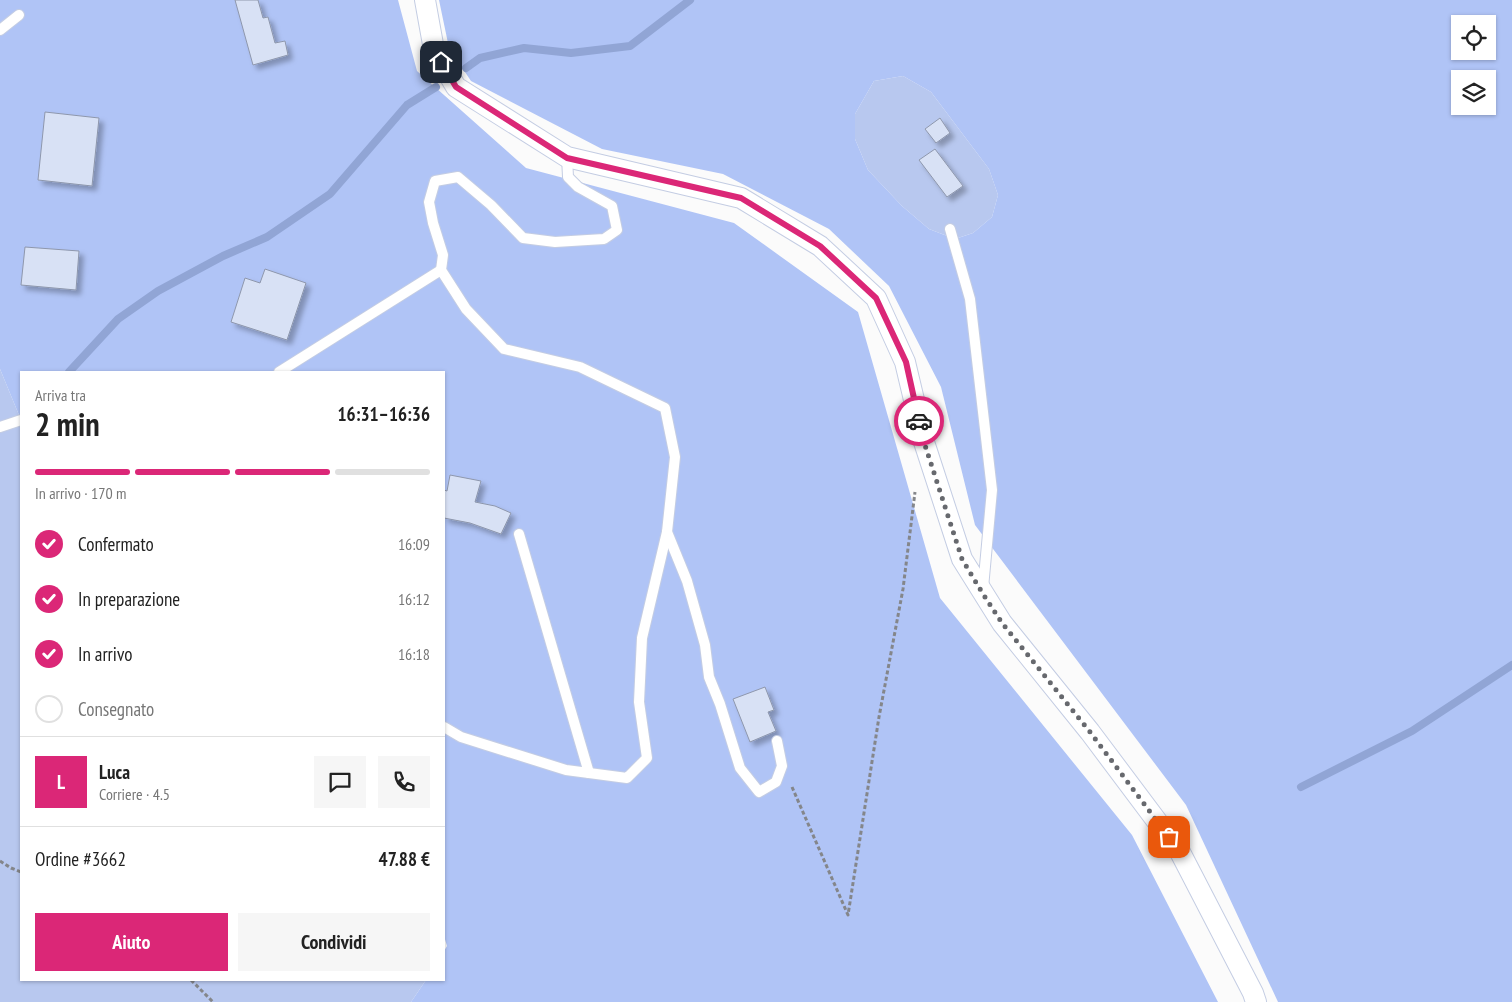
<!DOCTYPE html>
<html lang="it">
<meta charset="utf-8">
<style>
body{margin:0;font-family:"PT Sans Narrow",sans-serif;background:#f6f6f6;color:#222;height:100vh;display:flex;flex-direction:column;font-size:19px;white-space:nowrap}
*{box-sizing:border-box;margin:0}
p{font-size:16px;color:#767676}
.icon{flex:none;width:28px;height:28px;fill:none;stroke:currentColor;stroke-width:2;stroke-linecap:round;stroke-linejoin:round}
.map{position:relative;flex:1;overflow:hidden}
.details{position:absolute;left:20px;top:371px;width:425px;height:610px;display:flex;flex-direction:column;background:#fff;border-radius:0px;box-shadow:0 1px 4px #0004}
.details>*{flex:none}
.fabs{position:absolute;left:1451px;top:15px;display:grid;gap:10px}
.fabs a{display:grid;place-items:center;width:45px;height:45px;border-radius:0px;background:#fff;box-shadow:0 1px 4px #0004;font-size:25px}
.pin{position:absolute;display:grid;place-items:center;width:42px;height:42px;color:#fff;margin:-21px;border-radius:10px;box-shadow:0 2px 8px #0006}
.courier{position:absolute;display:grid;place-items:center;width:50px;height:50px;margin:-25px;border:4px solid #db2777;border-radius:50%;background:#fff;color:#222;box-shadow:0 1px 6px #0007}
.head em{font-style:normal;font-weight:800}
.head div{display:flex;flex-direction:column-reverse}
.head{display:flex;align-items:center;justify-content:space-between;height:85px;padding:0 15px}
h1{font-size:32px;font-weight:800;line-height:38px}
.bar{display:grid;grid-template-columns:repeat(4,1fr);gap:8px 5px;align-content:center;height:60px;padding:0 15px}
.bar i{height:6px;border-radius:4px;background:#e0e0e0}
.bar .current{background:#db2777}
.bar p{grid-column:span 4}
.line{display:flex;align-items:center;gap:12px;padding:0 15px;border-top:1px solid #e0e0e0}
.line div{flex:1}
.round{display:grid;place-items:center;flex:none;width:52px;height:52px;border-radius:0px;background:#f6f6f6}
ol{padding:0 15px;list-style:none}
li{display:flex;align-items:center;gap:15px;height:55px}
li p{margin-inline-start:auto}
li .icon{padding:5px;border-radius:50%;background:#db2777;color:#fff;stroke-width:4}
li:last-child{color:#767676}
li i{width:28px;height:28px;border:2px solid #e0e0e0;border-radius:50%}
.primary-button{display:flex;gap:10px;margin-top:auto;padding:10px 15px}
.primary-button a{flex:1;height:58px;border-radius:0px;background:#db2777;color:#fff;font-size:20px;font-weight:800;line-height:58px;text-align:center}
.primary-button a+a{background:#f6f6f6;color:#222}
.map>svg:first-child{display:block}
</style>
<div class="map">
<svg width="1512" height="1002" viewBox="0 0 1512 1002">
<defs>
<filter id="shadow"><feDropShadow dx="4.5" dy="4.5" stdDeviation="2.5" flood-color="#0004"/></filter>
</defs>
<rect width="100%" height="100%" fill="#fbfbfb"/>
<g fill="#b8c8ef">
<polygon points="903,76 931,92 989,169 998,195 992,217 973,233 955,239 929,229 902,206 868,170 855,139 855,114 874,81"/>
<polygon points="0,369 21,420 21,980 426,980 411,1002 0,1002"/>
</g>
<g fill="#b0c4f6" fill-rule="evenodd">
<polygon points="0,0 398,0 417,71 526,168 734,223 858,312 940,598 1132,835 1218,1002 411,1002 426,980 444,980 444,951 447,946 444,936 444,372 21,372 21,420 0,369"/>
<path d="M439,0h1073v1002h-234l-92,-197 -211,-280 -34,-138 -52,-101 -60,-57 -106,-55 -121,-25 -131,-68 -22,-33zM1460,24h28v27h-28zM903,76l28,16 58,77 9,26 -6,22 -19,16 -18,6 -26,-10 -27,-23 -34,-36 -13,-31v-25l19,-33zM1460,79h28v27h-28z"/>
</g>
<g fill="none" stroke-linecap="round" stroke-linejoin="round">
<g stroke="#91a5d5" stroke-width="8">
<polyline points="466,68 480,58 524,48 571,53 630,46 690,0"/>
<polyline points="69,372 118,319 158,291 223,256 267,237 330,194 407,105 436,87"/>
<polyline points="1301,787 1412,731 1512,665"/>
</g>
</g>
<g fill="#d8e1f5" stroke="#8e97ac" filter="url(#shadow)">
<polygon points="235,0 258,0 263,18 268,17 275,43 285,41 288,55 253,65"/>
<polygon points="45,112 99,118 92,186 38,180"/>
<polygon points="940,118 950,133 936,143 925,129"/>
<polygon points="935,149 963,186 947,197 919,160"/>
<polygon points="25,247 79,251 76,290 21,285"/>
<polygon points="265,269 306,283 287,340 231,322 245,278 260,283"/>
<polygon points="450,475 481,481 475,502 495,506 511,513 501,534 470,523 444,518 444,490 447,491"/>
<polygon points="765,687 774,710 768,712 776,731 750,742 733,699"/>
</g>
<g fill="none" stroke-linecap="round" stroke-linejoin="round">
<defs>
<g id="service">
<polyline points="0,30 19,15"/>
<polyline points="950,229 970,299 992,490 983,588"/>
<polyline points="279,372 441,270"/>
<polyline points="0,427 21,420"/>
<polyline points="667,532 687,581 705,645 709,677 720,704 740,768 759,792 776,782 782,766 777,741"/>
<polyline points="519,534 589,773"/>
<polyline points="444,727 461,737 566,770 627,778 647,758 639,702 642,638 667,532 675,457 665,408 580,367 504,349 466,309 441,270 443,255 433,223 429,202 435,181 458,177 491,205 523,238 555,242 604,239 617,230 612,206 578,187 568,177 567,157"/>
</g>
<polyline id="minor" points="425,0 434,50 456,87 567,157 741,198 820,246 876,298 905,362 924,442 962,559 1002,623 1090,732 1180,852 1253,993 1256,1002"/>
</defs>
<use href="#service" stroke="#c4cde3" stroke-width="12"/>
<use href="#minor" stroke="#c4cde3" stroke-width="22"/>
<g stroke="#84868a" stroke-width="3" stroke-dasharray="4 2.5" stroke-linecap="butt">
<polyline points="792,787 848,915 879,717 903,589 915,492"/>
<polyline points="0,861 11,868 21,872"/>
<polyline points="191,980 213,1002"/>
</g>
<use href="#service" stroke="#fff" stroke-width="10"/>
<use href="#minor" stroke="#fff" stroke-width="20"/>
</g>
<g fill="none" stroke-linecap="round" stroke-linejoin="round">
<polyline stroke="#67696e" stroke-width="5" stroke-dasharray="0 9" points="919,421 924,442 962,559 983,594 1002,623 1090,732 1169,837"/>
<polyline stroke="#db2777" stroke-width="6" points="441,62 456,87 567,158 741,198 820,246 876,298 906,362 919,421"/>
</g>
</svg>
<div class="fabs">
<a><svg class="icon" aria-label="locate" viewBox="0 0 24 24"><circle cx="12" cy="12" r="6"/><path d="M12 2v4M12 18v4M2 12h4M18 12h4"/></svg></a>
<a><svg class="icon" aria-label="layers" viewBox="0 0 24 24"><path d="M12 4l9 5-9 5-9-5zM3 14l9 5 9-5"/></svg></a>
</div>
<div class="pin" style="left:1169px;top:837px;background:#ea580c"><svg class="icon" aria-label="bag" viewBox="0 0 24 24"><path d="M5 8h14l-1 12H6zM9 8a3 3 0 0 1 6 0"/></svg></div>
<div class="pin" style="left:441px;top:62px;background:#1f2937"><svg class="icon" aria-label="home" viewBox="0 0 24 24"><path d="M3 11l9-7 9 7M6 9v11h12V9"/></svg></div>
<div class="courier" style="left:919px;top:421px"><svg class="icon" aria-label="car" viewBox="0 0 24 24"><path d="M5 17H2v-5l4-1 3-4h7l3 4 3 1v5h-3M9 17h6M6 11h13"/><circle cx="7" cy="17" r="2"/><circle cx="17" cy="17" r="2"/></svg></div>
<section class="details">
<div class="head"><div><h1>2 min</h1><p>Arriva tra</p></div><em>16:31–16:36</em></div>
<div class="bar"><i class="current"></i><i class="current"></i><i class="current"></i><i></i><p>In arrivo · 170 m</p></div>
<ol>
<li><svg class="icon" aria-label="check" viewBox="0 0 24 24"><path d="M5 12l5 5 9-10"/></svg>Confermato<p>16:09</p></li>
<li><svg class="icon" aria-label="check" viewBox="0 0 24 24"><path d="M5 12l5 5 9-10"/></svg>In preparazione<p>16:12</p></li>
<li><svg class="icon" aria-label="check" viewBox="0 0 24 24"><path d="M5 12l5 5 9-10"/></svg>In arrivo<p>16:18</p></li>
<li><i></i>Consegnato</li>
</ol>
<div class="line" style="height:90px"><b class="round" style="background:#db2777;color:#fff">L</b><div><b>Luca</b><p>Corriere · 4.5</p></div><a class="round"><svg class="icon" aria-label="chat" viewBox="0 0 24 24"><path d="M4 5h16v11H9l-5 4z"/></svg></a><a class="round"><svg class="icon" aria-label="phone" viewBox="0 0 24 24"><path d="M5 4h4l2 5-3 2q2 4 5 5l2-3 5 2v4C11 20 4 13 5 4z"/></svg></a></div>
<div class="line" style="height:65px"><div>Ordine #3662</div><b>47.88 €</b></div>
<div class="primary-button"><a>Aiuto</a><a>Condividi</a></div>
</section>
</div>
